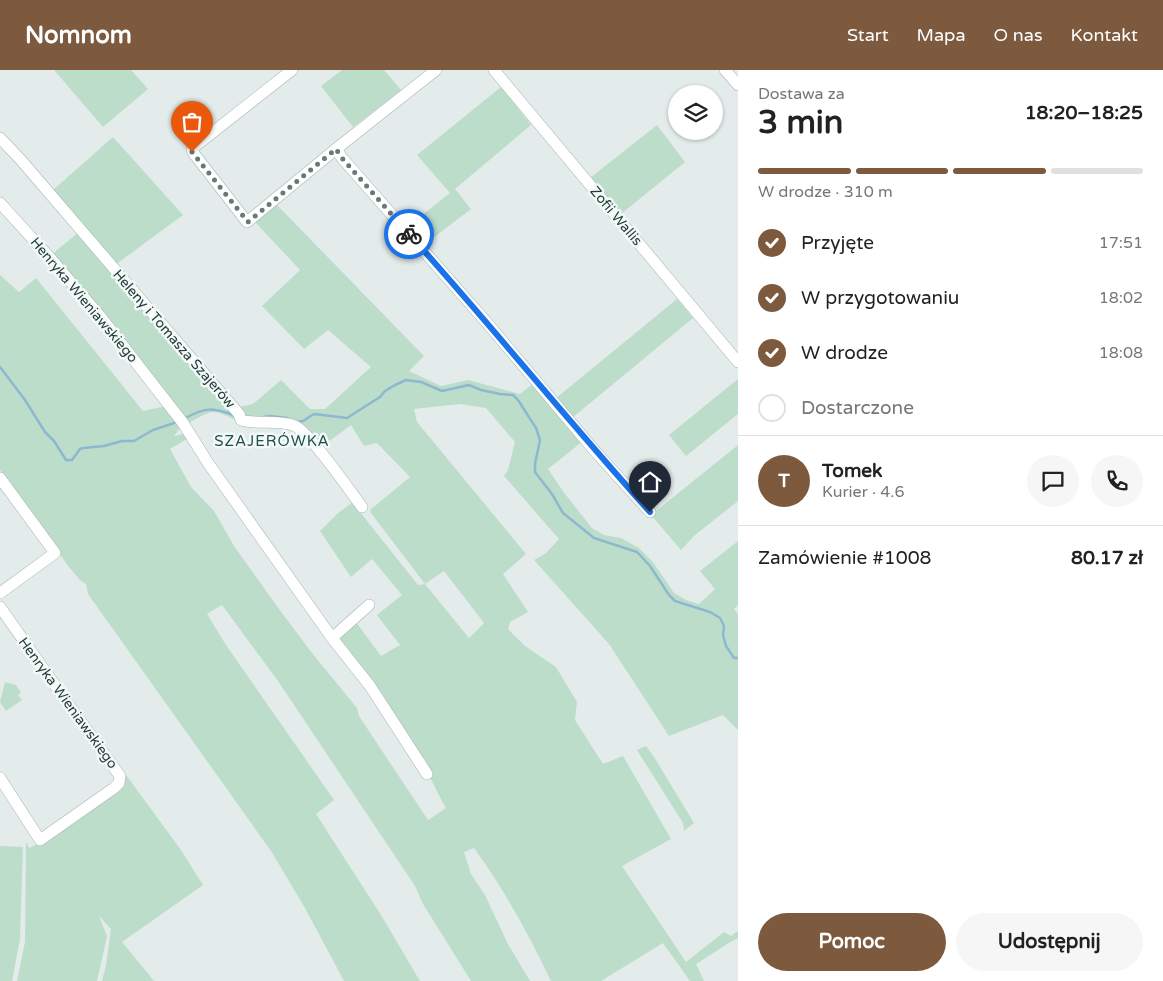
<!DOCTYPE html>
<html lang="pl">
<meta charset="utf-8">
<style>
body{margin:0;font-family:"Varela Round",sans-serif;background:#f6f6f6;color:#222;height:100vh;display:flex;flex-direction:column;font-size:19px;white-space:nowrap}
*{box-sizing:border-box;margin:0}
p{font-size:16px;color:#767676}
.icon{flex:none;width:28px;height:28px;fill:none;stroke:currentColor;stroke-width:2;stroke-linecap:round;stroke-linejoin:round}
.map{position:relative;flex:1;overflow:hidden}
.details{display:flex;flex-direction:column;background:#fff;width:425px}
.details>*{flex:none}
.tools{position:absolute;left:668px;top:15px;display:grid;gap:10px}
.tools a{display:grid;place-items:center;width:55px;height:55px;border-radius:50%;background:#fff;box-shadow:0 1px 4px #0004;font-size:25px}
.pin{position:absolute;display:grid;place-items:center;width:42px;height:42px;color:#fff;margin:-51px -21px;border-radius:50% 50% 50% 0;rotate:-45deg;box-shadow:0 0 5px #0007}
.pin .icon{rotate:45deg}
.courier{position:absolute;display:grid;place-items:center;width:50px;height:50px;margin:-25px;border:4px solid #1a73e8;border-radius:50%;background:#fff;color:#222;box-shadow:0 1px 6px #0007}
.overview em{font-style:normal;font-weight:800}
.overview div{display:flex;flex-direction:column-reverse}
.overview{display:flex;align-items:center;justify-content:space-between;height:85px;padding:0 20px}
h1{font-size:32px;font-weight:800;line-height:38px}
.bar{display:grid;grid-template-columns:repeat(4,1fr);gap:8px 5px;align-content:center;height:60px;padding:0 20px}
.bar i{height:6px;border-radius:4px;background:#e0e0e0}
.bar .on{background:#7d5a3e}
.bar p{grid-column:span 4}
.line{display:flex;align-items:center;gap:12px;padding:0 20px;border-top:1px solid #e0e0e0}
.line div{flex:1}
.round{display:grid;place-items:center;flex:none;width:52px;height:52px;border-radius:26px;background:#f6f6f6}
ol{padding:0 20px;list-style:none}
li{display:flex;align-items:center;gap:15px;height:55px}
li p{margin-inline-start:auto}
li .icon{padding:5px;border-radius:50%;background:#7d5a3e;color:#fff;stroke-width:4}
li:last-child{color:#767676}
li i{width:28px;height:28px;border:2px solid #e0e0e0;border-radius:50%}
.action{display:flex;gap:10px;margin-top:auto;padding:10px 20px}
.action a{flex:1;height:58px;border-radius:30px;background:#7d5a3e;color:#fff;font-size:20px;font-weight:800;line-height:58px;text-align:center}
.action a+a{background:#f6f6f6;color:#222}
header{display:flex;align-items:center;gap:30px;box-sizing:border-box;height:70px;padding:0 25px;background:#7d5a3e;color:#fff}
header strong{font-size:24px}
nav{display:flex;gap:28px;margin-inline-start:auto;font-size:18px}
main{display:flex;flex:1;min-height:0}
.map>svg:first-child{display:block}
</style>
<header>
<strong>Nomnom</strong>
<nav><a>Start</a><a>Mapa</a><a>O nas</a><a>Kontakt</a></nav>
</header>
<main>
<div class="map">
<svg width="738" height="911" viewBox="0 0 738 911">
<rect width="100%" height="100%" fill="#e3ecea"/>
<g fill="#bdddcb" fill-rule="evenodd">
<polygon points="54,0 131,0 148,19 103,57"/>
<polygon points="342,0 384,0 401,20 353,57 321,16"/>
<polygon points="501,17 531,55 455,119 471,139 424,175 407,157 450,123 417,85"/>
<polygon points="657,55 685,92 621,144 590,108"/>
<polygon points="113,67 183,145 115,195 53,120"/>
<path d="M277,135l147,151 -15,15 32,15 27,-6 52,14 14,-11 49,58 -35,28 17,25 27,34 12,7 17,3 18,10 14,14 21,31 12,7 13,4 16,-15 -15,-18 38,-30v64l-4,4 4,5v116l-15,-15 -54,21 -60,-92 -75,-84 11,-6 14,-15 -55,-63 4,-6 7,-28 -29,-34 -26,-4 -46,5 3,13 109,132 -23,20 25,38 -18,10 -2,7 17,17 31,21 21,35 -2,18 28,44 20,-8 48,83 -49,27 64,96 38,-30 7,4 7,-5v7l-6,3 -36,23 8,17h-14l-27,-38 -62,38h-50c-22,-46 -47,-92 -77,-133l-10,4 7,22 14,21 23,49 22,37h-59l-48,-77 -8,-18 -137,-205 -56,-76 -15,9 19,31 108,155 -18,14 65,101 39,66h-76l-39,-73 -34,-57 -183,-257 -2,-10 -6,-4 -11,-13 -69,-97v-195l19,17 17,-14 107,133 23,-5 15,21 -7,9 10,-2 3,5 -17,10 21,38 23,24 20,35 45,63 33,44 45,55 2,8 69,104 18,-12c-11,-18 -18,-39 -30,-57 -24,-39 -53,-75 -80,-112l20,-17 25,34 19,-11 -23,-30 25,-20 -30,-36 -21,18 -31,-46 17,-17 17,-13 6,11 58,73 7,-1 -54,-71 -1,-3 40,-33 -33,-34 -13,3 -13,-21 -31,23 -17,-18 -57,-11 -7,-12 14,-3 28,-24 29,29h15l46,-42 -43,-37 -24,19 -42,-43 38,-36 -45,-48zM444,501l40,52 -15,15 -44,-54z"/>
<path d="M79,162l160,190c-29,-14 -24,-13 -52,2l-136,-169z"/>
<polygon points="677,229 693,248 572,348 555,329"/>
<polygon points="738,309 738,344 686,386 669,365"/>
<polygon points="738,375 738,431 695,465 681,480 651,445"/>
<polygon points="5,612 16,615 21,623 18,625 22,630 6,641 0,632"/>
<polygon points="646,676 654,687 694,753 684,761 683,753 637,680"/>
<polygon points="126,705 181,780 203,815 122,872 154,911 102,911 106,895 111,859 99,846 107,866 97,911 17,911 25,872 26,772 29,778 46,770 121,718"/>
<polygon points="0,776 23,777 20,869 12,911 0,911"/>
</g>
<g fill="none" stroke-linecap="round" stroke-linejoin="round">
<g stroke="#8db8cf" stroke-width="2.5">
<polyline points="0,297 25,330 45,362 54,371 66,390 72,390 80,379 83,378 104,376 122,371 134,371 153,360 177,352"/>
<polyline points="263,347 270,346 287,348"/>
<path d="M184,349c20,-12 30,-12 51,-3"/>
<polyline points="297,352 303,351 314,344 347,348 380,327 385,321 395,315 406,310 421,312 442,321 469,315 481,320 500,324 513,325 518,330 536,358 540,370 535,394 535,402 552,424 563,443 594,468 637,482 650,496 669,525 675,531 710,542 720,548 724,556 723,565 726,576 734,588 738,588"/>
</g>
<defs>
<g id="minor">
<polyline points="292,0 194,77 192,80 195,85 247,152 336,79 436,0"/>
<polyline points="494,0 738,292"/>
<polyline points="725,0 738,15"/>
<path d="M0,68l20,21 219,255 2,6c17,5 37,-1 54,6 15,7 55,65 67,81"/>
<polyline points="336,79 342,88 488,254 594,380 650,442"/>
<polyline points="0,133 52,190 99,245 183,353 208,393 332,568 370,616 427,704"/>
<polyline points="0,408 55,483 0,523"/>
<polyline points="0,537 59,621 120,706 119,713 114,718 40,770 0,708"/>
<polyline points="332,568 369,535"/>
</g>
</defs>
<use href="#minor" stroke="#a6b4b2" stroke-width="12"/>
<use href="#minor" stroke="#fff" stroke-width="11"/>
</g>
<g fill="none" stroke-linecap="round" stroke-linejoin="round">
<polyline stroke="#667a78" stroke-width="5" stroke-dasharray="0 9" points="192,82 248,152 336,79 342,88 409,164"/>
<path stroke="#1a73e8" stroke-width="6" d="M409,164c82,91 159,187 241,278"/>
</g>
<g text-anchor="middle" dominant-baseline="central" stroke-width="5" stroke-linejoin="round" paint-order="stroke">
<g font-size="14" fill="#233d3b" stroke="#f3f9f7">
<text transform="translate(616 146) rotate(50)">Zofii Wallis</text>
<text transform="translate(84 230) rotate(50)">Henryka Wieniawskiego</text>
<text transform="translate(174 269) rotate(49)">Heleny i Tomasza Szajerów</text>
<text transform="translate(68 633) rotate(54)">Henryka Wieniawskiego</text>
</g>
<g font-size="15" letter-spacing="1" fill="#204e4c" stroke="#f3f9f7">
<text x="272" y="371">SZAJERÓWKA</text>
</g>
</g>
</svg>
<div class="tools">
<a><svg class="icon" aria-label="layers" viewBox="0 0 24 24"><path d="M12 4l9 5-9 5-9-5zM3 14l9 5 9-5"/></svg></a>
</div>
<div class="pin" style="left:192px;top:82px;background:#ea580c"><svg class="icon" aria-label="bag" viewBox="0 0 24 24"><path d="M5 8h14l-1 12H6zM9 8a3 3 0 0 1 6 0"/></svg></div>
<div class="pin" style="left:650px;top:442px;background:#1f2937"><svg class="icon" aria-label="home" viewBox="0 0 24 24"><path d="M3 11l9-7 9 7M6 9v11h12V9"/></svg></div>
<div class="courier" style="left:409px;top:164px"><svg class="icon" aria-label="bike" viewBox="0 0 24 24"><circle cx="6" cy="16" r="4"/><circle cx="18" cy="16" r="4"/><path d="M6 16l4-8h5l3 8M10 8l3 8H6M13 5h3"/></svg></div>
</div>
<section class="details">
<div class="overview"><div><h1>3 min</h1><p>Dostawa za</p></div><em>18:20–18:25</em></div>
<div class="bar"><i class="on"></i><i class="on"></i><i class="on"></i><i></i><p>W drodze · 310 m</p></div>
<ol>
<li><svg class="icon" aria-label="check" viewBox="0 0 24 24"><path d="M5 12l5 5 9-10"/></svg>Przyjęte<p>17:51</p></li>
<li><svg class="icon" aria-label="check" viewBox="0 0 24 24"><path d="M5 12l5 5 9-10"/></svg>W przygotowaniu<p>18:02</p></li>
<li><svg class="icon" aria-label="check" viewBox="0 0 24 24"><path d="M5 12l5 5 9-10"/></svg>W drodze<p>18:08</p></li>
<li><i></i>Dostarczone</li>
</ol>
<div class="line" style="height:90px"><b class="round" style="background:#7d5a3e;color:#fff">T</b><div><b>Tomek</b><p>Kurier · 4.6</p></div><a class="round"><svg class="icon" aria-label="chat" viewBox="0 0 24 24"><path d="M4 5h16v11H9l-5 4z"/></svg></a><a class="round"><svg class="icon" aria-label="phone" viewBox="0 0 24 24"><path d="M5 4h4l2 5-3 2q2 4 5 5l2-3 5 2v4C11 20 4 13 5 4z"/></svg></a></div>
<div class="line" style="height:65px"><div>Zamówienie #1008</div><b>80.17 zł</b></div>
<div class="action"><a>Pomoc</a><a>Udostępnij</a></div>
</section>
</main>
